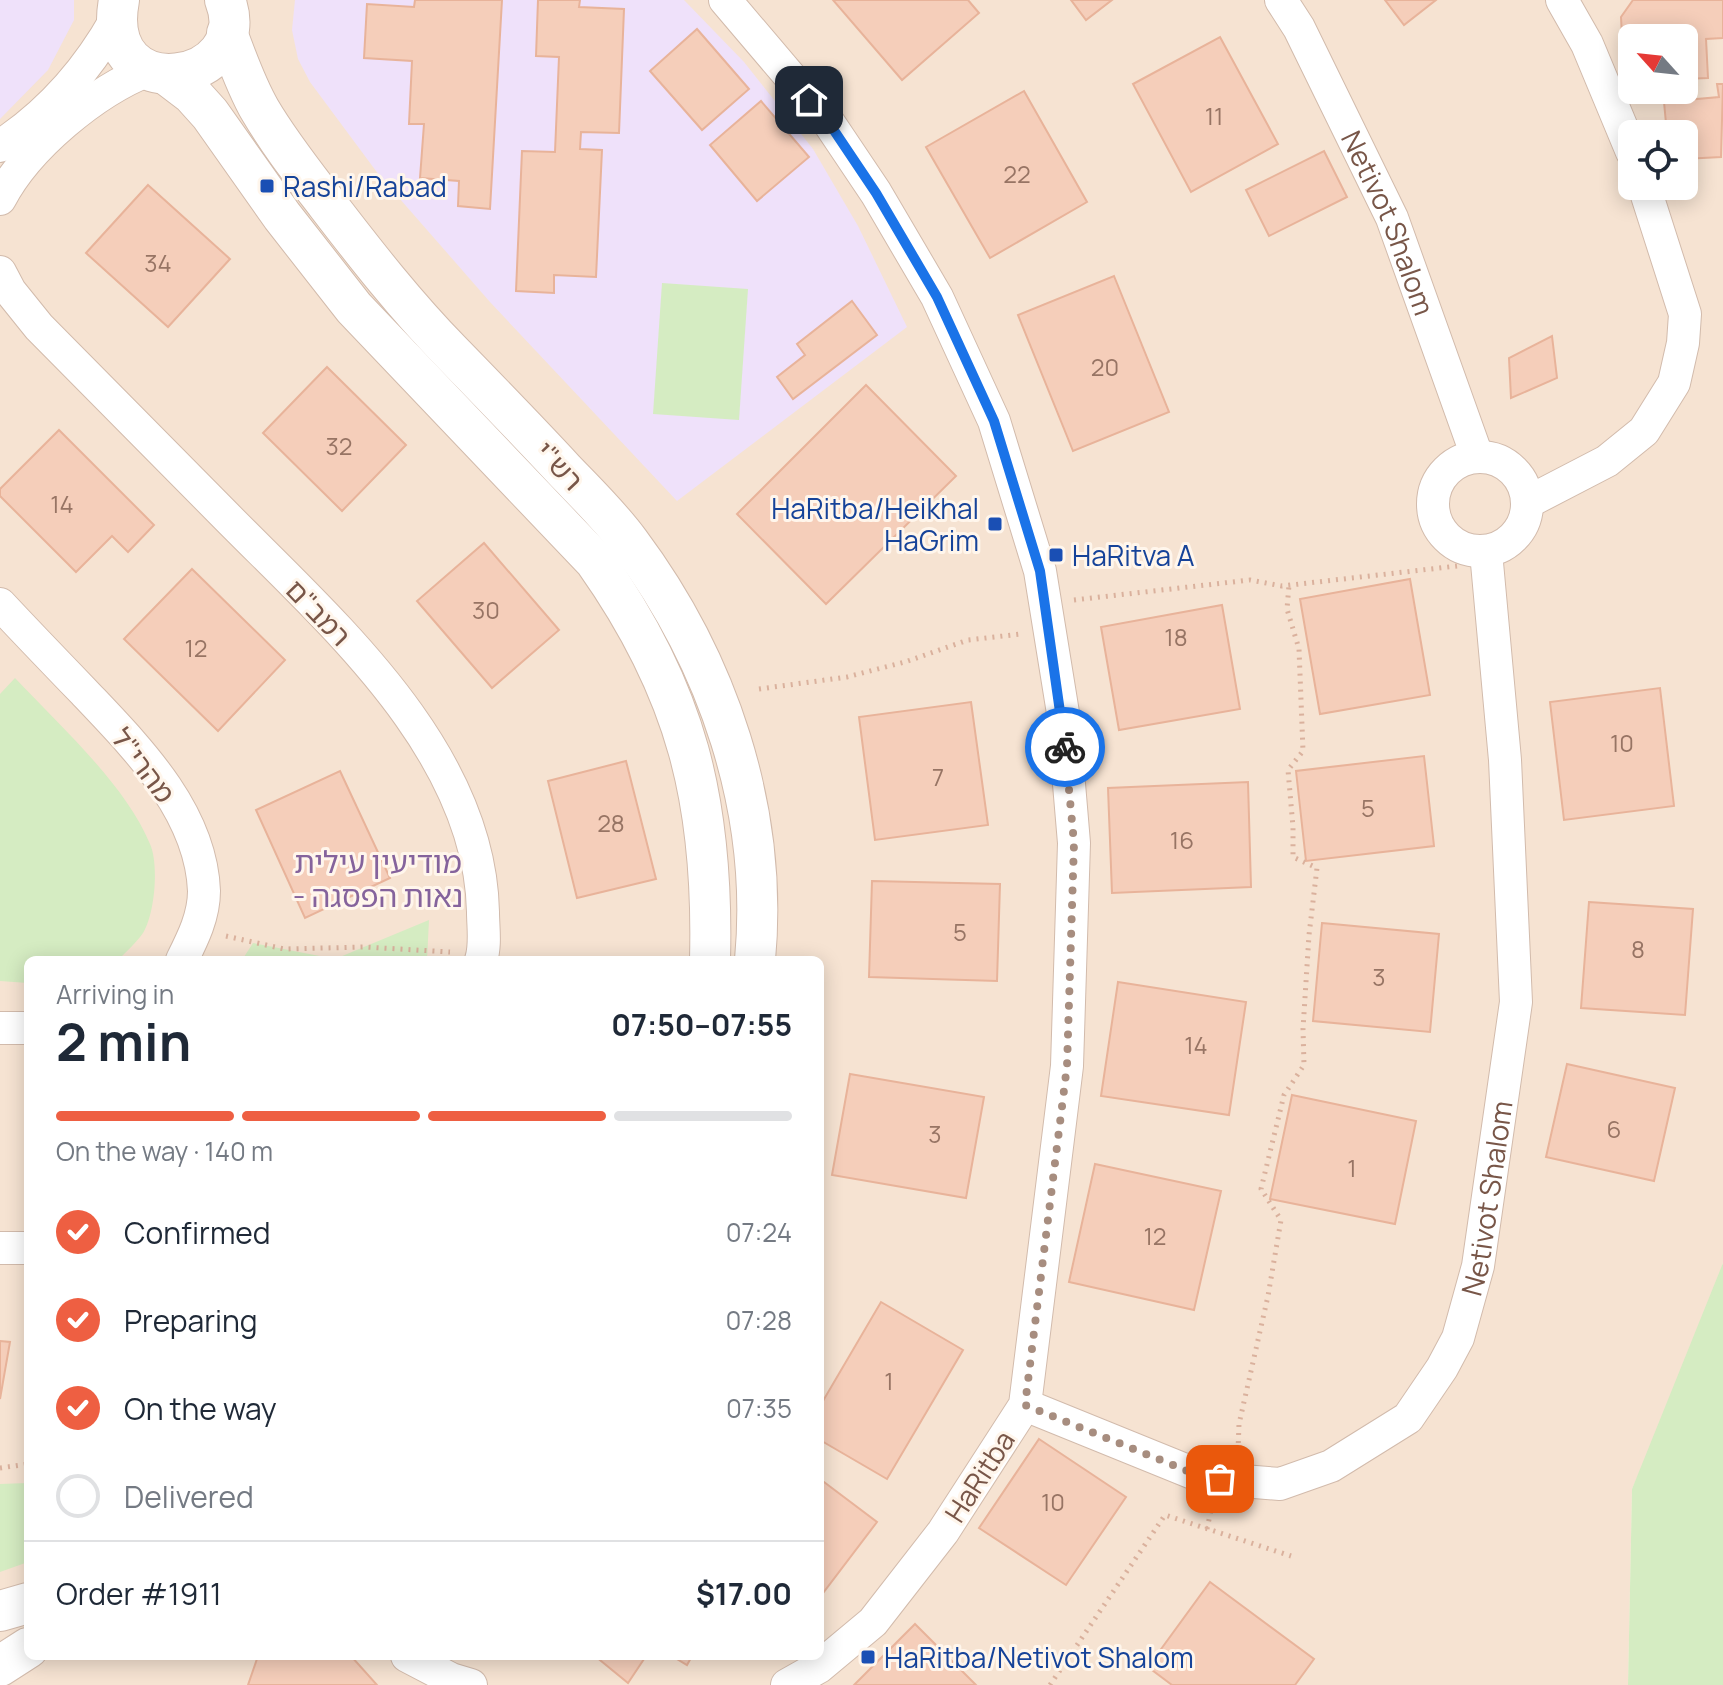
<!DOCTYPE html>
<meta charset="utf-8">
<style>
body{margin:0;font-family:Manrope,"Noto Sans Hebrew",sans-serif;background:#f6f6f7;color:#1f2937;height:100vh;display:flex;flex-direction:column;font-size:30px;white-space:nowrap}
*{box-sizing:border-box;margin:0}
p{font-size:26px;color:#747a83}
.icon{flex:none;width:44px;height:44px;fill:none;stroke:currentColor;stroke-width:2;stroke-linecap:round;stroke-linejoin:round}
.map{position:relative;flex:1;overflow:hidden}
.drawer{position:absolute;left:24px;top:956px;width:800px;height:704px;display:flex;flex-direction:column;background:#fff;border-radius:12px;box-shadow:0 4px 20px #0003}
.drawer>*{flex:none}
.needle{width:52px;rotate:297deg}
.buttons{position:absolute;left:1618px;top:24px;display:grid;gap:16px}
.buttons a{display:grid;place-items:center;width:80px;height:80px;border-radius:12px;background:#fff;box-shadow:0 4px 20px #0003;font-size:40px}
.pin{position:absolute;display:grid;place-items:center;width:68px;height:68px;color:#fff;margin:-34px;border-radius:16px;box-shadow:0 4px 12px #0006}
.courier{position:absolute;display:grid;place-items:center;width:80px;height:80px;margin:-40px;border:6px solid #1a73e8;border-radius:50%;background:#fff;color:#222;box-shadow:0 2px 10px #0007}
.summary em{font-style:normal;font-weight:700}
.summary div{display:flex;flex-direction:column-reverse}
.summary{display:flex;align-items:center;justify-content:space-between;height:136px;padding:0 32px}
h1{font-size:52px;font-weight:700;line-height:60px}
.bar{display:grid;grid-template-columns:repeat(4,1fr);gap:12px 8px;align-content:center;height:96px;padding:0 32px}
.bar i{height:10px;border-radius:6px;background:#e0e1e3}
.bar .active{background:#ee5f42}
.bar p{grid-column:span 4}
.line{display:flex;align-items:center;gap:20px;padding:0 32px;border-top:2px solid #e0e1e3}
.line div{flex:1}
ol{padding:0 32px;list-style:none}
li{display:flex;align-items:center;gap:24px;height:88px}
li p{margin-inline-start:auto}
li .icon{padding:8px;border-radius:50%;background:#ee5f42;color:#fff;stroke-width:4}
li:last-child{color:#747a83}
li i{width:44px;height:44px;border:4px solid #e0e1e3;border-radius:50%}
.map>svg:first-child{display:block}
</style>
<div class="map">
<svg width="1723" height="1685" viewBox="0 0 1723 1685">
<rect width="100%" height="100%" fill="#fef2e4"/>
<path fill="#f6e3d2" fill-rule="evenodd" d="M0,0h1723v1262l-7,42 -84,185 -4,196h-1628zM1632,38h52v52h-52zM1632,134h52v52h-52zM28,960h792v696h-792z"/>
<g fill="#efe1fa">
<polygon points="0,0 74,0 74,20 48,70 0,119"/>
<polygon points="295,0 684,0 744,62 813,149 858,226 907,327 677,501 490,302 379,175 310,82 298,59 292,30"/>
</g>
<g fill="#d5ecc2">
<polygon points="662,283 748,289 739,420 653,414"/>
<path d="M15,678c44,47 111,107 135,166 9,20 5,70 -7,89 -7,10 -17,19 -25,27h-90v23l-28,-2v-287z"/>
<polygon points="429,920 427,960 242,960 253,943 335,959"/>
<polygon points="1723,1263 1723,1685 1628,1685 1632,1489"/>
<polygon points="28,1483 28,1562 0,1572 0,1484"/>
</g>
<g fill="#f5ceba" stroke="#e8b39a" stroke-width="2">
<polygon points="415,0 502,0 490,209 458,206 459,181 420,178 424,124 409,124 412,61 364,58 367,4 414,7"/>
<polygon points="538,0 580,0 579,7 624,9 619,133 581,132 580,149 602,150 596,277 554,275 554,293 516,291 522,151 555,152 559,57 536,56"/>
<polygon points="833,0 968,0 979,13 902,80"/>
<polygon points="1071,0 1112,0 1086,20"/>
<polygon points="1385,0 1436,0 1404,25"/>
<polygon points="1633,0 1723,0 1723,38 1706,39 1708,78 1684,79 1684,38 1632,38 1632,57 1623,57 1621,17"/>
<polygon points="697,29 749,89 702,130 650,71"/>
<polygon points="1220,37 1278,144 1191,192 1133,84"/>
<polygon points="1717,84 1723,84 1721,157 1684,159 1684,134 1667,134 1664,102 1719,97"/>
<polygon points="1024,91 1087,202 990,258 926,147"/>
<polygon points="761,101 809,157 757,201 710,145"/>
<polygon points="1324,151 1347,197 1269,236 1246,190"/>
<polygon points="148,185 230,259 168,327 86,253"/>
<polygon points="1114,276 1169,412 1073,451 1018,315"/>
<polygon points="852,301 877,335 793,399 777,377 805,355 797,344"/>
<polygon points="1552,336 1557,378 1511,398 1509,358"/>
<polygon points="327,367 406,445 342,511 263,433"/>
<polygon points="866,385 956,476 826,604 737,514"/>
<polygon points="59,430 154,525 128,552 112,536 76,572 0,496 0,489"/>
<polygon points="484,543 559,630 492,688 417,601"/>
<polygon points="192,569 285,660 218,731 124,639"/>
<polygon points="1410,579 1430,695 1320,714 1300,599"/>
<polygon points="1222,605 1240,709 1119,730 1101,627"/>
<polygon points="1660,688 1674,806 1564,820 1550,702"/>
<polygon points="971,702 988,825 875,840 859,717"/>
<polygon points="1424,756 1434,846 1306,861 1296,771"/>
<polygon points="626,761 656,879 577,898 548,781"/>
<polygon points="340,771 390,878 305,918 256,810"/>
<polygon points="1248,782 1251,887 1112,893 1108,788"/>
<polygon points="872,881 1000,884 997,981 869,977"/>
<polygon points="1589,902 1693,909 1685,1015 1581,1008"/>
<polygon points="1322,923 1439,934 1430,1032 1313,1021"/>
<polygon points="1118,982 1246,1002 1229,1115 1101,1096"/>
<polygon points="1567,1064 1675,1088 1654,1181 1546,1157"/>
<polygon points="850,1074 984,1097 966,1198 832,1175"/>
<polygon points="1292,1095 1416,1121 1395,1224 1270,1199"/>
<polygon points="1095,1164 1221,1191 1194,1310 1069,1282"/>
<polygon points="881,1302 963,1350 887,1479 820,1440 820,1406"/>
<polygon points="0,1341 10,1342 0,1399"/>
<polygon points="1039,1439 1126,1497 1066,1585 979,1528"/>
<polygon points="820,1479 877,1522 820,1597"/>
<polygon points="1210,1582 1314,1659 1295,1685 1172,1685 1148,1667"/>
<polygon points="915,1624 976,1685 854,1685"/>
<polygon points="258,1656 351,1656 377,1685 248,1685"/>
<polygon points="595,1656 646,1656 628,1683"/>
<polygon points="672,1656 692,1656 687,1665"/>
</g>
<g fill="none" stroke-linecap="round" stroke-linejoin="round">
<defs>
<g id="minor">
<polyline points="725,0 827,120 876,193 937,297 994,421 1040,571 1063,713 1074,843 1067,1066 1025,1405 943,1532 873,1622 819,1667 787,1685"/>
<path id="s1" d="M1281,0l18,28 93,190 85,238"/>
<polyline points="1562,0 1587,44 1632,152"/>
<path d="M0,146c50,-33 87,-75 116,-127"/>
<path d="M0,199c27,-52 95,-108 149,-129"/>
<path d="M0,272l10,19 29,36c61,62 122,124 183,185 106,108 258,237 261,400 0,15 3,33 -2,48"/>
<circle cx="1480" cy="504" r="47"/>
<polyline points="1528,502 1607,461 1644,431 1674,383 1683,343 1685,314 1644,186"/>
<path d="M0,604c28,30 56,59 84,88 52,55 117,119 120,199 0,25 -11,47 -22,69"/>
<polyline points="0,1028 28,1028"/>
<polyline points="0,1248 28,1248"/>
<path id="s2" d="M1025,1405l180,73 75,6 51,-18 77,-48 34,-50 16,-30 20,-72 38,-264 -11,-242 -19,-208"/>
<polyline points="407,1656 451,1679 471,1685"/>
</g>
<g id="tertiary">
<path d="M119,0c-21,112 139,84 106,0"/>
<path d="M227,33c10,26 19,53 33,77 20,34 44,64 67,94 39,51 79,102 124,148 38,39 76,78 113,118 22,23 46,46 65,72 89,119 140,268 126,418"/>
<path d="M167,75l25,19 18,20 72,102 72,92 241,253c92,130 119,242 115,399"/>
<polyline points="0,1611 28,1603"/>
<polyline points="0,1666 28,1648"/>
</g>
</defs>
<use href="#minor" stroke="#d2bbac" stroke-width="34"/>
<use href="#tertiary" stroke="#d2bbac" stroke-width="42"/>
<g stroke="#dab19d" stroke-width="5" stroke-dasharray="2 6" stroke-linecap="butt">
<polyline points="1074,600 1250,580 1282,586 1457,566"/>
<polyline points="759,689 847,677 905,662 968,640 1021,634"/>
<polyline points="226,936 284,949 365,947 450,952"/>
<polyline points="1238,1451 1239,1424 1268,1296 1281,1220 1261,1189 1284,1095 1304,1065 1303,1029 1309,935 1317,868 1293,857 1293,827 1288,770 1303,751 1299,649 1287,609 1289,585"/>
<polyline points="0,1468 28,1464"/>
<polyline points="1207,1529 1211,1510"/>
<polyline points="1050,1685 1165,1515 1291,1556"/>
</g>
<use href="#minor" stroke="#fff" stroke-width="32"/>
<use href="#tertiary" stroke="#fff" stroke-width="40"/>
</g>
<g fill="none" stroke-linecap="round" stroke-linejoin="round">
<polyline stroke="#a78d7f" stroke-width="8" stroke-dasharray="0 14.4" points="1065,747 1074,843 1067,1066 1025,1405 1205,1478 1220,1479"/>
<polyline stroke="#1a73e8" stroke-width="10" points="809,100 827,120 876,193 937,297 994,421 1040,571 1065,747"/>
</g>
<g fill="#1a4fb4" stroke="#fff6ec" stroke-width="3">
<rect x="259" y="178" width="16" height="16" rx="4"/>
<rect x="987" y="516" width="16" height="16" rx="4"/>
<rect x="1048" y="547" width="16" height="16" rx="4"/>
<rect x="860" y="1649" width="16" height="16" rx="4"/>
</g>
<g text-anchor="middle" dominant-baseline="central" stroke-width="6" stroke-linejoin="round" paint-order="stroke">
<g font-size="24" fill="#977464">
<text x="1214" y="115">11</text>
<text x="1017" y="173">22</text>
<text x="158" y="262">34</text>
<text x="1105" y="366">20</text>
<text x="339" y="445">32</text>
<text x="62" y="503">14</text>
<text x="486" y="609">30</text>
<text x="1176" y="636">18</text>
<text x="196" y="647">12</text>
<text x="1622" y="742">10</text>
<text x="938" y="776">7</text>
<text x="1368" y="807">5</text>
<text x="611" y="822">28</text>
<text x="1182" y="839">16</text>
<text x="960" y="931">5</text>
<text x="1638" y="948">8</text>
<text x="1379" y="976">3</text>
<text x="1196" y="1044">14</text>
<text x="1614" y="1128">6</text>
<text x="935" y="1133">3</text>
<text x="1352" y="1167">1</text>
<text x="1155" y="1235">12</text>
<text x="889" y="1380">1</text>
<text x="1053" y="1501">10</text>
</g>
<g font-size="28" fill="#164399" stroke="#fff6ec" text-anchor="start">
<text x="283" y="186">Rashi/Rabad</text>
<text x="979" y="508" text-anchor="end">HaRitba/Heikhal<tspan x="979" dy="32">HaGrim</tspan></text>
<text x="1072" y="555">HaRitva A</text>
<text x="884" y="1657">HaRitba/Netivot Shalom</text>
</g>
<g font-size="28" fill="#785648" stroke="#fff6ec">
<text stroke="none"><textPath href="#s1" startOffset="248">Netivot Shalom</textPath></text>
<text transform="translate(560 465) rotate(47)">רש"י</text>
<text transform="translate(319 612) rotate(46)">רמב"ם</text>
<text transform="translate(144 765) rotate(53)">מהרי"ל</text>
<text stroke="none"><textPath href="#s2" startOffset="652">Netivot Shalom</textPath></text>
<text transform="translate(979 1476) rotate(-57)">HaRitba</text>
</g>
<g font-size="30" fill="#85639c" stroke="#fff6ec">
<text x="378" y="861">מודיעין עילית<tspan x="378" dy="34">- נאות הפסגה</tspan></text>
</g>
</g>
</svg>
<div class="buttons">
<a><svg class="needle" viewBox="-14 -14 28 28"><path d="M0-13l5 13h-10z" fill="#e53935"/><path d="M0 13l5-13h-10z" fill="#747a83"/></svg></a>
<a><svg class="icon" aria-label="locate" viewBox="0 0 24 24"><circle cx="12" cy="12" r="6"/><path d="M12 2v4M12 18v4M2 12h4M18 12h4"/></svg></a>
</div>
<div class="pin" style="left:1220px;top:1479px;background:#ea580c"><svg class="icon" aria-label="bag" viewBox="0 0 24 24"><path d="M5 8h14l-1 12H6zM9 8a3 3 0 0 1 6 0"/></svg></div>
<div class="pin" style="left:809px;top:100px;background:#1f2937"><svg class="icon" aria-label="home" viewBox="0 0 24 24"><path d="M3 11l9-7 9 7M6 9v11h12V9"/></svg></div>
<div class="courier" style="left:1065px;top:747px"><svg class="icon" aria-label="bike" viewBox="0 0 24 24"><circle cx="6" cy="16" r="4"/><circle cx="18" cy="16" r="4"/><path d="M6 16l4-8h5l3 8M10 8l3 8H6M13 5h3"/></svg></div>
<section class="drawer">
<div class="summary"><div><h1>2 min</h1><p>Arriving in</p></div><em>07:50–07:55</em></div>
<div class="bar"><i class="active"></i><i class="active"></i><i class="active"></i><i></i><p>On the way · 140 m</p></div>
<ol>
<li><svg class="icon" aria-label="check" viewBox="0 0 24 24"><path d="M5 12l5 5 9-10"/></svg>Confirmed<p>07:24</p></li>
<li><svg class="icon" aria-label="check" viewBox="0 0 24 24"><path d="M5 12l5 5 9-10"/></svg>Preparing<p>07:28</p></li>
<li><svg class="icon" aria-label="check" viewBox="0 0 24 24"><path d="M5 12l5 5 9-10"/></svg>On the way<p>07:35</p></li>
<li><i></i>Delivered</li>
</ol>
<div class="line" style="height:104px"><div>Order #1911</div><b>$17.00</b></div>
</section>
</div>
